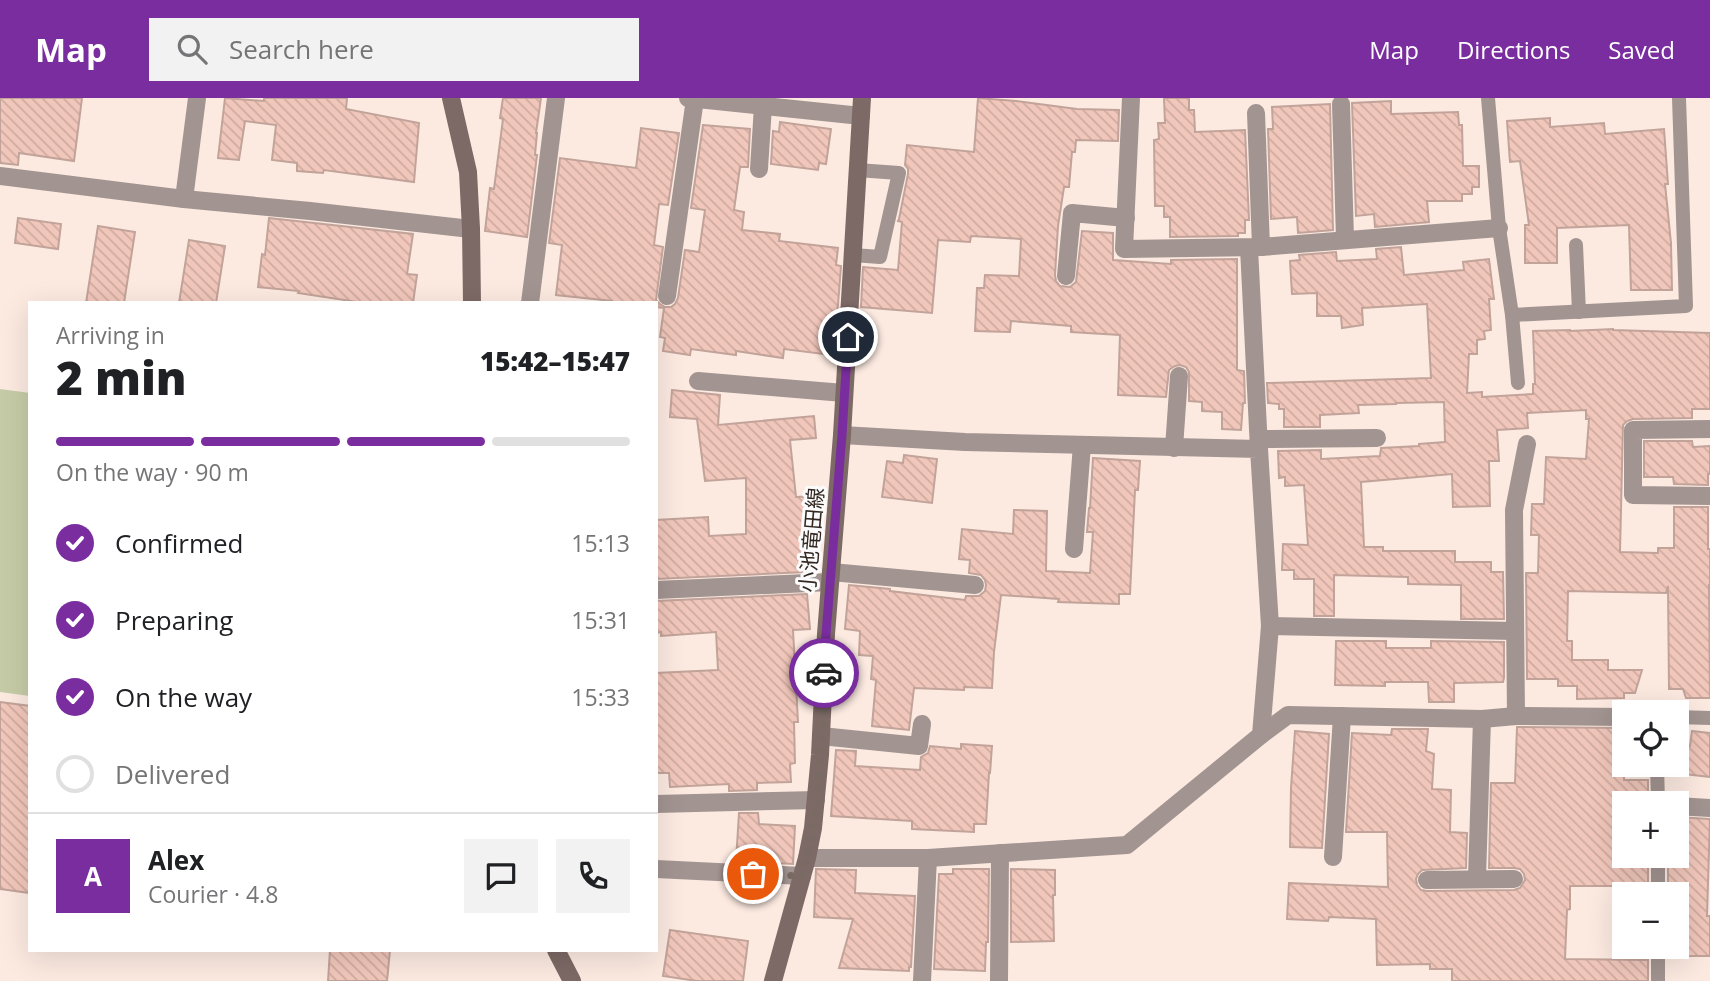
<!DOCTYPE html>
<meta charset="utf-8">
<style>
body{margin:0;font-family:"Open Sans","Noto Sans JP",sans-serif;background:#f2f2f2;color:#202124;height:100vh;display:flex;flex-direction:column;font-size:26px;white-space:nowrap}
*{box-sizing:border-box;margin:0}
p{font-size:23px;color:#757577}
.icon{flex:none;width:38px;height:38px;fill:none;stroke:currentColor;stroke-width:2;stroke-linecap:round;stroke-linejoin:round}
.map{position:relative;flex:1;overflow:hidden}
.sheet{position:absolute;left:28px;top:203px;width:630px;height:651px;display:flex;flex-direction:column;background:#fff;border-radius:0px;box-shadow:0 7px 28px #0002}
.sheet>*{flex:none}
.buttons{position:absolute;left:1612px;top:602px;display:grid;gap:14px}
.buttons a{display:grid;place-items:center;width:77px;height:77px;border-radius:0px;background:#fff;box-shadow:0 7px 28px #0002;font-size:35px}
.pin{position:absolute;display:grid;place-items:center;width:60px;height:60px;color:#fff;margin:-30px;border:4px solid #fff;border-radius:50%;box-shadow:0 2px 7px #0007}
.courier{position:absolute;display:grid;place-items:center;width:70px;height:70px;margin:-35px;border:5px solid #7a2d9f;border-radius:50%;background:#fff;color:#222;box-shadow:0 2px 9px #0007}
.overview em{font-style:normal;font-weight:800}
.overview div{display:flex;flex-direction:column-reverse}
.overview{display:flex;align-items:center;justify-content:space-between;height:119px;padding:0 28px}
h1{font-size:46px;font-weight:800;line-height:52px}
.bar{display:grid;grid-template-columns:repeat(4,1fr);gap:10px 7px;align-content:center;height:84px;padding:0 28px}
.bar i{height:9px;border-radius:5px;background:#e0e0e0}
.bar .current{background:#7a2d9f}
.bar p{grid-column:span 4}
.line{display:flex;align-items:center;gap:18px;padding:0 28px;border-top:2px solid #e0e0e0}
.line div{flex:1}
.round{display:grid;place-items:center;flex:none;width:74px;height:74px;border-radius:0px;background:#f2f2f2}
ol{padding:0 28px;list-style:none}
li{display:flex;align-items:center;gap:21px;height:77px}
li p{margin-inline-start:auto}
li .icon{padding:7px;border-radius:50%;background:#7a2d9f;color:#fff;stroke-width:4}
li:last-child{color:#757577}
li i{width:38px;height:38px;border:4px solid #e0e0e0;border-radius:50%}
header{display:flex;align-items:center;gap:42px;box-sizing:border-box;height:98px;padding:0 35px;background:#7a2d9f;color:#fff}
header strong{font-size:33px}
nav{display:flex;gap:38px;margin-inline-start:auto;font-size:24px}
.search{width:490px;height:63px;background:#f2f2f2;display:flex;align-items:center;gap:18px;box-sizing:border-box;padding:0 24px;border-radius:0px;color:#757577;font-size:26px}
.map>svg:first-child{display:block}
</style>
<header>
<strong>Map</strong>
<div class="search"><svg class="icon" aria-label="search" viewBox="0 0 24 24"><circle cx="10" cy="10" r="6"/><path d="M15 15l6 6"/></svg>Search here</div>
<nav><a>Map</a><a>Directions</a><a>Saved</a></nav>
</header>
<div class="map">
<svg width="1710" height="883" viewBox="0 0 1710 883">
<defs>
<pattern id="building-back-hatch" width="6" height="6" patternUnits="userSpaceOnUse" patternTransform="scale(1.75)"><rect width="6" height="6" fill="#f2c7bb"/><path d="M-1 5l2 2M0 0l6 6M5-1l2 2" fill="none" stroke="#d0aba0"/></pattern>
</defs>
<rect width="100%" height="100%" fill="#fceae1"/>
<polygon fill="#c6cba7" points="0,291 30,295 30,598 0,594"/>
<g fill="url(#building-back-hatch)" stroke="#c2a39a" stroke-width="2">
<polygon points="0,0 82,0 74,63 19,55 18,67 0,65"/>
<polygon points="225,0 264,3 264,0 347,0 346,11 419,25 414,84 324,72 323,75 297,73 297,65 272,62 276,27 245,23 239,62 218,60"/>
<polygon points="503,0 541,0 536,35 537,35 535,57 537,57 527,139 485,133 490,90 494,91 503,21 500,20"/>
<polygon points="978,0 1016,3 1077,11 1119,12 1118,43 1076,42 1075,54 1072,54 1069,89 1064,89 1058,128 1055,177 1056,183 1060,188 1070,189 1076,184 1082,133 1113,135 1113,162 1171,166 1171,162 1237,161 1237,272 1244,273 1245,305 1243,305 1241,332 1222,331 1222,314 1202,313 1202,304 1189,303 1189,274 1186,269 1180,267 1175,268 1169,272 1166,299 1118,297 1120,237 1071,234 1071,228 1011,223 1010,234 975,233 977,190 984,190 985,177 1019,178 1021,141 971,138 970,144 938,142 932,215 861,209 863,169 898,172 902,124 898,123 899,121 908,76 908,71 905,67 907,47 974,54"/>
<polygon points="1164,0 1189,0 1189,12 1194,12 1195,34 1245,32 1249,122 1245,122 1245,135 1238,135 1238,138 1170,139 1170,119 1164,119 1164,108 1155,108 1154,42 1159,41 1158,25 1165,25"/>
<polygon points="1391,3 1391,16 1458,14 1459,27 1462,27 1463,68 1479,68 1479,89 1472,89 1472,96 1462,96 1462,103 1427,103 1429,124 1375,129 1374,116 1356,118 1352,5"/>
<polygon points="1330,6 1333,132 1298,135 1297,119 1271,121 1268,31 1273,31 1272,9"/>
<polygon points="1550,20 1550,29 1604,25 1605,36 1664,31 1668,86 1665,86 1671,145 1672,192 1631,192 1629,127 1557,130 1557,165 1525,165 1525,127 1529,127 1520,63 1510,64 1507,23"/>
<polygon points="780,24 831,31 826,66 819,65 818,72 771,66 773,33 779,34"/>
<polygon points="703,27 750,31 748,69 740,69 734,112 744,114 742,132 780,136 779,143 838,150 836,167 841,168 838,207 831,257 784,251 783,260 736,253 736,257 691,251 690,257 663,253 665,240 660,239 664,210 656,209 656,205 612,205 612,203 556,197 562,147 549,145 560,60 636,70 641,30 679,35 668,107 659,106 654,147 663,149 656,202 660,206 665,209 671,209 675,206 678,200 685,152 699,154 705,112 691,110"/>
<polygon points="18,120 61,126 58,151 15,145"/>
<polygon points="269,120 413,136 407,176 417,177 413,205 364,205 298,195 299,193 258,189 262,156 265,157"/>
<polygon points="98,128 135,134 124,205 86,205"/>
<polygon points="189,142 225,148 216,205 179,205"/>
<polygon points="1401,149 1404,177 1464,172 1463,164 1489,161 1494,201 1489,201 1491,232 1484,233 1485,241 1477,242 1477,256 1469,256 1467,295 1482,294 1482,299 1533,296 1533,286 1535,286 1533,233 1570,232 1570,233 1613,231 1613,232 1710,235 1710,311 1692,311 1692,320 1633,321 1627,323 1623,327 1620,454 1658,455 1658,450 1674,450 1674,409 1708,409 1708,451 1710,451 1710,487 1709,487 1710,600 1686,600 1683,591 1669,591 1668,488 1666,495 1568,493 1567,543 1572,543 1572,562 1608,562 1608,572 1642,572 1635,595 1624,595 1624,600 1577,601 1577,588 1558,588 1558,581 1527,581 1526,475 1538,475 1539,437 1531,437 1532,406 1544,406 1546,359 1586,361 1589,321 1586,321 1586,312 1527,315 1528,330 1497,332 1499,363 1489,363 1490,408 1453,409 1452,376 1361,384 1364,449 1383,449 1383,453 1455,453 1455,464 1491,464 1491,474 1503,474 1504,521 1461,521 1461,487 1408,486 1408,479 1334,477 1334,518 1314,518 1314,481 1294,481 1294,472 1282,472 1283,446 1308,447 1304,387 1285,388 1285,379 1279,380 1278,353 1321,352 1321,361 1380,358 1381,350 1419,348 1419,346 1445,344 1444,304 1396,305 1396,306 1358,307 1359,315 1320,317 1320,329 1284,329 1284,311 1279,311 1279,306 1268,305 1267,285 1431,280 1427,206 1362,210 1363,227 1342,230 1341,218 1317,218 1317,195 1292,196 1290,163 1300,162 1299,157 1336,154 1337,163 1377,161 1376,151"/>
<polygon points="672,292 720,297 718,327 814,318 816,340 790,342 796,399 815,398 816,422 803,423 806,474 656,481 656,422 708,419 709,438 746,436 746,380 705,383 697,321 670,319"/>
<polygon points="1644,343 1692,343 1693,349 1710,348 1710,376 1708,376 1708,387 1674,386 1673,379 1644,379"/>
<polygon points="904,357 937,361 932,405 882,399 887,363 903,365"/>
<polygon points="1093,360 1140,363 1138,392 1135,392 1130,496 1119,496 1119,506 1058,504 1059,501 1001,497 994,554 992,590 964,589 964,592 914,590 909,632 872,628 876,582 871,581 873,558 859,557 860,533 845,531 849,487 890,491 890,493 965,502 966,498 979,498 985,493 986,487 985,482 981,477 969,475 970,462 959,461 962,431 1013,436 1014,412 1047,413 1046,473 1090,475 1093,434 1087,434 1089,410 1090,410"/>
<polygon points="807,496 810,531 793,532 798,624 794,624 795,665 790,666 791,684 757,685 757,692 729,693 729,686 670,689 669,675 656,675 656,575 718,572 716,534 661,538 661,534 656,535 656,503"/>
<polygon points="1336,543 1386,543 1386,550 1431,550 1431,543 1504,544 1504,580 1503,584 1454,585 1454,604 1429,604 1428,584 1385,584 1385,588 1335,587"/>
<polygon points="0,604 30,608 30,795 0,791"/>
<polygon points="1517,629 1624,630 1624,682 1648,682 1648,705 1624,705 1624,758 1648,758 1648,793 1623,793 1622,788 1570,788 1570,811 1567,812 1565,861 1648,862 1648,883 1452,883 1452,871 1430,871 1430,866 1377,867 1376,821 1329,819 1328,823 1287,821 1289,785 1388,789 1387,734 1346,734 1352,635 1391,637 1392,631 1428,631 1426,653 1434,656 1432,691 1451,692 1450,734 1467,735 1466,770 1422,772 1418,776 1416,781 1417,787 1421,792 1427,793 1514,792 1520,790 1525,782 1524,776 1520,771 1514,770 1489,770 1491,685 1515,685"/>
<polygon points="1295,633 1329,636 1322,750 1290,749 1291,690"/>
<polygon points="1692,633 1710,635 1710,679 1676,675 1676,647 1690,648"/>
<polygon points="961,646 992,648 990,675 989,675 986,726 974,726 974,734 912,731 912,723 831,718 836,652 856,653 855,668 920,672 921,659 928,655 930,648 961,651"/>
<polygon points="739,715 758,715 759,726 795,728 793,766 736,763"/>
<polygon points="1676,719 1710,721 1707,818 1710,818 1710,858 1676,858 1676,793 1668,793 1668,758 1676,758"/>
<polygon points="816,771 856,772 855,795 915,798 911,869 909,869 909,873 839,870 853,821 814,819"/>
<polygon points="953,771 989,771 988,844 986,844 985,873 934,871 939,776 953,776"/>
<polygon points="1011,771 1055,772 1055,797 1053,797 1054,843 1011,844"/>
<polygon points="670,832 748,843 743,883 697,883 663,878"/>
<polygon points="330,852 390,852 387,883 328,883"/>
</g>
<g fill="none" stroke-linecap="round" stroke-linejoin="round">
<g stroke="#a29491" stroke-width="14">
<polyline points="1488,0 1499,130 1512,217 1686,208 1679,0"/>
<polyline points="1576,147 1579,214"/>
<polyline points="853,157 880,159 899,75 857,72"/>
<polyline points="1512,217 1518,285"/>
<polyline points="1676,619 1710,620"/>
<polyline points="1657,667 1658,705"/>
<polyline points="1658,796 1658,758"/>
<polyline points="1658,883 1658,849"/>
</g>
<g stroke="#a29491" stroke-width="18">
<polyline points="688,0 861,18"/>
<polyline points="1131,0 1124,151 1261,149 1499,130"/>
<polyline points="1341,6 1345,141"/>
<polyline points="1256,15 1261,149"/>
<polyline points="759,71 763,8"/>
<polyline points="0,78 184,101 310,113 471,131"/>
<polyline points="184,101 197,0"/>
<polyline points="1249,150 1259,351"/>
<polyline points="1066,178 1072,115 1126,120"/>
<polyline points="667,198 695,1"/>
<polyline points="530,205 556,0"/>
<polyline points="698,283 844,295"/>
<polyline points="1710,331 1633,332 1633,397 1710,398"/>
<polyline points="1259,341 1377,340"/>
<polyline points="1174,350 1179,278"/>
<polyline points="1074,451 1082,347"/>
<polyline points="831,474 975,487"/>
<polyline points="656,492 830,484"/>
<polyline points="1270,528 1515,533"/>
<polyline points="1516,618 1514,412 1527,346"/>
<polyline points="1261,637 1288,617 1482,621 1516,618 1624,619"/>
<polyline points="821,638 919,648 922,626"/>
<polyline points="656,706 816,702"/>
<polyline points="1676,708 1710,710"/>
<polyline points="1333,759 1342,618"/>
<polyline points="807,760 928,760 1127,747 1261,637 1270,528 1259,351 965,344 842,337"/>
<polyline points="656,771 802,778"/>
<polyline points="1477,780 1482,621"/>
<polyline points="1427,782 1514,781"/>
<polyline points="922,883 928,760"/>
<polyline points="999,883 1000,755"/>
</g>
<g stroke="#7d6966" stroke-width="18">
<polyline points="451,0 468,74 471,131 472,205"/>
<polyline points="556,852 572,883"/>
<polyline points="773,883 807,760 813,730 820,657 826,536 842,337 862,0"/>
</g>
</g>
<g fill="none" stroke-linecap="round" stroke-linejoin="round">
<path stroke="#796b64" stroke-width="7" stroke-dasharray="0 12.6" d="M753,776l49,2c19,-65 19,-135 22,-203"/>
<polyline stroke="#7a2d9f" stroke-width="9" points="824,575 826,536 842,337 848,239"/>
</g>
<g text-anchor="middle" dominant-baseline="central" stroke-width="6" stroke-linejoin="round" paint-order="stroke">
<g font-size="21" fill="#322721" stroke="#fbfbfb">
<text transform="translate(811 442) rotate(-85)">小池竜田線</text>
</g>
</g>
</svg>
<div class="buttons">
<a><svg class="icon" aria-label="locate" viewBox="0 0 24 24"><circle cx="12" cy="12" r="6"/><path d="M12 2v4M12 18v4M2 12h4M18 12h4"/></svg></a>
<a>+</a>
<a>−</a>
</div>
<div class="pin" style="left:753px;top:776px;background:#ea580c"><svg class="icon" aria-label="bag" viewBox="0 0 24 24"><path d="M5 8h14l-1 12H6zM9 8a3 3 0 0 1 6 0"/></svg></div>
<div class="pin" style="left:848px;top:239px;background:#1f2937"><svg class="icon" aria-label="home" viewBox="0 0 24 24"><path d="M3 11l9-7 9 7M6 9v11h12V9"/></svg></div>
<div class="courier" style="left:824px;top:575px"><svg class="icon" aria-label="car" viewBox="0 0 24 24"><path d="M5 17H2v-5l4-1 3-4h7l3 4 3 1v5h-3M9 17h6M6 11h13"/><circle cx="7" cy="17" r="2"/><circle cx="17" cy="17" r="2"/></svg></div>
<section class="sheet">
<div class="overview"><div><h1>2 min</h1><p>Arriving in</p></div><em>15:42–15:47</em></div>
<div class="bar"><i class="current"></i><i class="current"></i><i class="current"></i><i></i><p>On the way · 90 m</p></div>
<ol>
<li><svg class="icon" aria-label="check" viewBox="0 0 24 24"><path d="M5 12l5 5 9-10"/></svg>Confirmed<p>15:13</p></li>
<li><svg class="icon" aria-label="check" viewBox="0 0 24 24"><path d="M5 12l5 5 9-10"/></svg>Preparing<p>15:31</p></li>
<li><svg class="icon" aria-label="check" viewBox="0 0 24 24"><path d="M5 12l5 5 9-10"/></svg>On the way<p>15:33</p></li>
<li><i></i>Delivered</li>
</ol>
<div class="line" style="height:126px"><b class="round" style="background:#7a2d9f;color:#fff">A</b><div><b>Alex</b><p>Courier · 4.8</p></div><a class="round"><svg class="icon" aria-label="chat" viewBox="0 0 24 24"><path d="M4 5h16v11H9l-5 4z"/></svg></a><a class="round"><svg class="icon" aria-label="phone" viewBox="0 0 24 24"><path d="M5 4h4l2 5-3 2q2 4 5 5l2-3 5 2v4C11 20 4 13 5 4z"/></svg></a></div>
</section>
</div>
